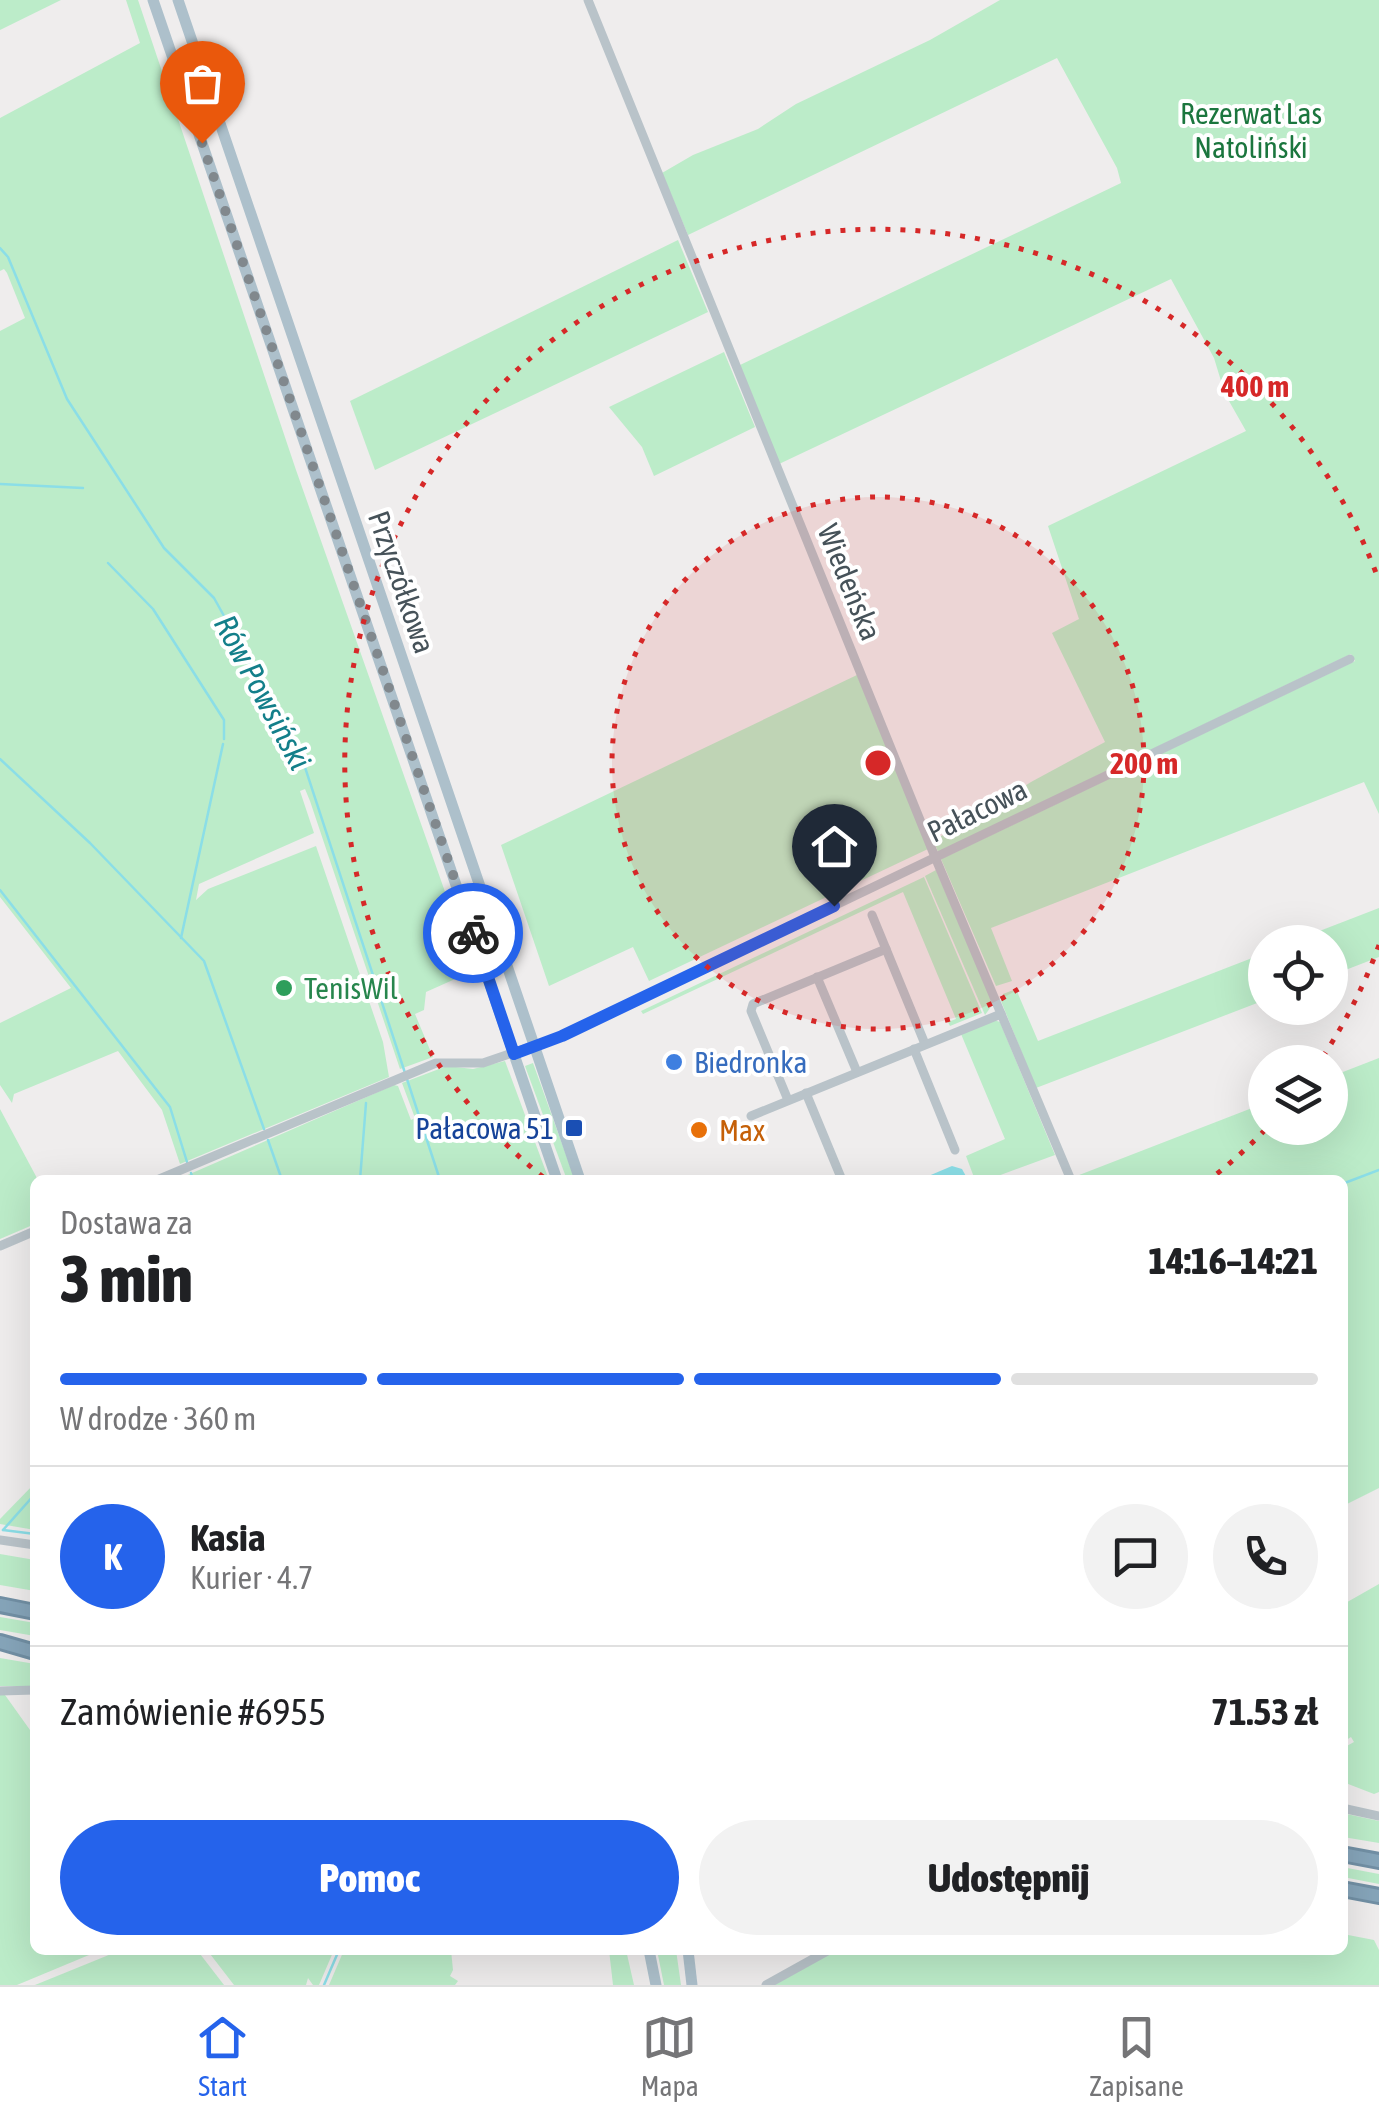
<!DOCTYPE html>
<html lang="pl">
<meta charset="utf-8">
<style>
body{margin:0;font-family:"Asap Condensed",sans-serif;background:#f2f2f2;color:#202124;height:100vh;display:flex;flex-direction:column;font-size:38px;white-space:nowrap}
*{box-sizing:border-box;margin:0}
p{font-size:32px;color:#757577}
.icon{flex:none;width:55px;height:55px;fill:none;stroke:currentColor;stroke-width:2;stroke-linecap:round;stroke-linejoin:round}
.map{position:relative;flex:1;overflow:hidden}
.drawer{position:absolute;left:30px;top:1175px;width:1318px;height:780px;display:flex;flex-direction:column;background:#fff;border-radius:15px;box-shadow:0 10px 40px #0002}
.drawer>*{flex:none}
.buttons{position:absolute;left:1248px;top:925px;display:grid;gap:20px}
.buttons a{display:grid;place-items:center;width:100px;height:100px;border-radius:50%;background:#fff;box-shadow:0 10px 40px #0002;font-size:50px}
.pin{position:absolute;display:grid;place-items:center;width:85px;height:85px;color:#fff;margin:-102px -42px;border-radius:50% 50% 50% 0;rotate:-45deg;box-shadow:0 0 10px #0007}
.pin .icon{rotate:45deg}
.courier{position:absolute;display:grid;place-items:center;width:100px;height:100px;margin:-50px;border:8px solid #2563eb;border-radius:50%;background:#fff;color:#222;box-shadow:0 2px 12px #0007}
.summary em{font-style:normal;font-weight:800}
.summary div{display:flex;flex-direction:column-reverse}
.summary{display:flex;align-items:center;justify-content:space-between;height:170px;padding:0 30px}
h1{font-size:65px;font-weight:800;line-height:75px}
.bar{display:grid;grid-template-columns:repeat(4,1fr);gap:15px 10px;align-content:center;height:120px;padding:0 30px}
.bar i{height:12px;border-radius:8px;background:#e0e0e0}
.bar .selected{background:#2563eb}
.bar p{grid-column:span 4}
.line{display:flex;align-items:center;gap:25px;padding:0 30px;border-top:2px solid #e0e0e0}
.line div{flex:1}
.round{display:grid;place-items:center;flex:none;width:105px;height:105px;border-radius:52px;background:#f2f2f2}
.action{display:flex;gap:20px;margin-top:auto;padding:20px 30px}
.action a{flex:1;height:115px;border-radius:60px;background:#2563eb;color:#fff;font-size:40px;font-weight:800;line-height:115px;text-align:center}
.action a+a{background:#f2f2f2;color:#202124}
.dock{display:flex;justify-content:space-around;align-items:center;height:140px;border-top:2px solid #e0e0e0;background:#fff;font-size:28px;color:#757577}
.dock a{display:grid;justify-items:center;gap:5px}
.dock .selected{color:#2563eb}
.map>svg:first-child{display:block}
</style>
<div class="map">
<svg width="1379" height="1985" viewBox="0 0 1379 1985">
<rect width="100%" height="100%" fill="#efeded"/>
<g fill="#bcecc9">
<polygon points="0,0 61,0 0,30"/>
<polygon points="126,0 138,0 296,470 473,971 426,992 424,1010 415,1014 433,1057 400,1069 310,801 305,789 300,791 314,833 199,884 196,900 208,889 316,846 383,1042 389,1077 180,1164 162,1110 118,1051 14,1094 12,1103 0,1085 0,1023 71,988 0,897 0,331 25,318 7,273 4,269 0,271 0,118 140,43"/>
<polygon points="1000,0 1379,0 1379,814 1364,782 991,928 1012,981 996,986 941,859 1355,661 1351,654 938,852 933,839 954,831 1031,782 1105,742 1052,633 1079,619 1048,526 1246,431 1225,394 1214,358 1171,279 779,464 740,365 1121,183 1117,168 1057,58 688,235 662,173 693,155 758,129 796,104 930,40"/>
<polygon points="678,240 708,312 375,470 350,401"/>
<polygon points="724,352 755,427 654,476 642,447 609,407"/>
<polygon points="857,675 928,849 649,981 633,947 549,986 501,845"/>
<polygon points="936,870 993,1004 985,1015 925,876"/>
<polygon points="924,877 982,1013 950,1026 948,1022 956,1019 903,892 643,1014 641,1011"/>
<polygon points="1379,908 1379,957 1330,976 1330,942 1291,942"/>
<polygon points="1265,953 1265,1000 1036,1088 1001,1001 1003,994 1016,989 1038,1041"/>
<polygon points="994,1020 1000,1022 1055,1155 987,1180 975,1180 966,1156 1005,1139 961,1034"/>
<polygon points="1379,1058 1379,1488 1343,1506 1342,1180 1075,1180 1074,1177 1265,1103 1265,1128 1330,1128 1330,1077"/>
<polygon points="505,1061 549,1180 176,1180 394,1085 398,1086 411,1120 415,1118 402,1083 447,1066 473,1069"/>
<polygon points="533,1063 575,1180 567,1180 525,1066"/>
<polygon points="0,1109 38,1180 35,1180 35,1224 0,1239"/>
<polygon points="35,1483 35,1530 0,1524 0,1519"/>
<polygon points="0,1554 35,1560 35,1591 0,1585"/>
<polygon points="1379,1584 1379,1792 1374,1794 1343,1782 1343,1748 1354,1742 1351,1737 1343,1742 1342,1605"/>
<polygon points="0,1617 35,1623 35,1636 0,1630"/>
<polygon points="0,1658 35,1664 35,1686 0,1686"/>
<polygon points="0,1694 5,1695 35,1737 35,1950 101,1950 17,1985 0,1985"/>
<polygon points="1342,1813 1379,1821 1379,1843 1343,1837"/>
<polygon points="1342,1867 1379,1874 1379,1884 1343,1877"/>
<polygon points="1343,1934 1374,1940 1379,1950 1379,1985 774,1985 837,1950 1342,1950"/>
<polygon points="121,1950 197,1950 224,1985 35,1985"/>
<polygon points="207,1950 334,1950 319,1985 313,1985 308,1978 306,1985 234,1985"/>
<polygon points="344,1950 451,1950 453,1970 450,1976 458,1981 455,1985 329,1985"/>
<polygon points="609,1950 626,1950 634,1985 613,1985"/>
<polygon points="657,1950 676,1950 681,1985 664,1985"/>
</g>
<polygon fill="#8bdee7" points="952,1166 962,1169 968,1180 919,1180"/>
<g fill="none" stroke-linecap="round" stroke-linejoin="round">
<g stroke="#8bdee7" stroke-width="2.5">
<polyline points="0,248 8,257 67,399 164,548 214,598 300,752 440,1180"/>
<polyline points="0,484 83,488"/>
<polyline points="108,563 153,609 224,720 224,739"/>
<polyline points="0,759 90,843 204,961 264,1129"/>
<polyline points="0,890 170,1107 187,1162"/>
<polyline points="181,938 223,744"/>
<polyline points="268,1140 282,1180"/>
<polyline points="191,1173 193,1180"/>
<polyline points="360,1180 366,1103"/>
<polyline points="1342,1184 1379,1170"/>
<polyline points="3,1530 35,1494"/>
<polyline points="3,1530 35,1534"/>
<polyline points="324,1985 339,1950"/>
</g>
<defs>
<g id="highway">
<polyline points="0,1605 35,1612"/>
<polyline points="0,1642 35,1652"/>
<polyline points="1342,1854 1379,1861"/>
<polyline points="1342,1889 1379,1896"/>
</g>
</defs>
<use href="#highway" stroke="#7290a5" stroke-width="18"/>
<g stroke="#b9c3c9" stroke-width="9">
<polyline points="588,0 935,857 1071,1180"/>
<polyline points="872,915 925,1044"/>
<polyline points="817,977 857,1072"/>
<polyline points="914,1049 955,1150"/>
<polyline points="806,1093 842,1180"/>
<polyline points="788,1100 751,1011 753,1004 886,949"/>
<polyline points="751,1116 1001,1014"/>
<polyline points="157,1180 436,1063 483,1063 562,1036 1350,659"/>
<polyline points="0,1246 35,1231"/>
<polyline points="0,1540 35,1545"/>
<polyline points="0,1691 35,1690"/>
<polyline points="1342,1808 1379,1816"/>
<polyline points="766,1985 829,1950"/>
</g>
<g stroke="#adc0cb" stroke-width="11">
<polyline points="153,0 557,1180"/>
<polyline points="178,0 580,1180"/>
<polyline points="649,1950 656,1985"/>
<polyline points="688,1950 692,1985"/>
</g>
<use href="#highway" stroke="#86a5ba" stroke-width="12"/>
</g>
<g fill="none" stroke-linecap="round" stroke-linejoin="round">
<polyline stroke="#81888d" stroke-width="10" stroke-dasharray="0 18" points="202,143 473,933"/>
<polyline stroke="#2563eb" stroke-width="12" points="473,933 514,1054 562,1036 834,906"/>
</g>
<circle cx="878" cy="763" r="266" fill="#d62828" fill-opacity=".12"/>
<g fill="none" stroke="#d62828" stroke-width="5" stroke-dasharray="5 10">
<circle cx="878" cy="763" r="266"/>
<path d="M1379 945A533 533 0 0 1 1320 1061M1265 1130A533 533 0 0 1 1213 1177M543 1177A533 533 0 1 1 1379 581"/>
</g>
<circle fill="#2e9e5b" stroke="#fff" stroke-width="4" cx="284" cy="988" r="10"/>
<circle fill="#3f7fe0" stroke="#fff" stroke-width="4" cx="674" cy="1062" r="10"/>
<rect fill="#1a4fb4" stroke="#fff" stroke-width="4" x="564" y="1118" width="20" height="20" rx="5"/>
<circle fill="#e8710a" stroke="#fff" stroke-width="4" cx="699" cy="1130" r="10"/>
<g text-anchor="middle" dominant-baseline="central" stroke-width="8" stroke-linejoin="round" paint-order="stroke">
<g font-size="30" fill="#1b763e" stroke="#fff">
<text x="1251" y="113">Rezerwat Las<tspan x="1251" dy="34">Natoliński</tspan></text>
</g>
<g font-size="30" fill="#465259" stroke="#fff">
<text transform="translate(402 582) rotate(71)">Przyczółkowa</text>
<text transform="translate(850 582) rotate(68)">Wiedeńska</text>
<text transform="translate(977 810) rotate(-26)">Pałacowa</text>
</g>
<g font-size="30" fill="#27864d" stroke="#fff" text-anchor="start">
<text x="304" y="988">TenisWil</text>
</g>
<g font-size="30" fill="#366cbe" stroke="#fff" text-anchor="start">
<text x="694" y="1062">Biedronka</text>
</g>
<g font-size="30" fill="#164399" stroke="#fff" text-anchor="end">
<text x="554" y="1128">Pałacowa 51</text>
</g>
<g font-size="30" fill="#c56008" stroke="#fff" text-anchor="start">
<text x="719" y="1130">Max</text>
</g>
<g font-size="32" font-style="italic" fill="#137f8a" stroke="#fff">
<text transform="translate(263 692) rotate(62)">Rów Powsiński</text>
</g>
</g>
<circle cx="878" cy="763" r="15" fill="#d62828" stroke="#fff" stroke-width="5"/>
<g font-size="30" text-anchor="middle" font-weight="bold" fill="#d62828" stroke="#fff" stroke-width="8" stroke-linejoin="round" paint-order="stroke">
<text x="1255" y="397">400 m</text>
<text x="1144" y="774">200 m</text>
</g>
</svg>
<div class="buttons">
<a><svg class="icon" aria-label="locate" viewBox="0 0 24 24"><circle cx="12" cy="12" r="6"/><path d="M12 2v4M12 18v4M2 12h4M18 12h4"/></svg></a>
<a><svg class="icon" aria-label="layers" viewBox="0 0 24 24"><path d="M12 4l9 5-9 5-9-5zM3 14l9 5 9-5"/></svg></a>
</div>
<div class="pin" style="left:202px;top:143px;background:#ea580c"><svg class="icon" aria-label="bag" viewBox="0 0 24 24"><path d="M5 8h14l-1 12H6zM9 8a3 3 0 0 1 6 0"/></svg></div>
<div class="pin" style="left:834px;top:906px;background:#1f2937"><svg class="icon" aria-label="home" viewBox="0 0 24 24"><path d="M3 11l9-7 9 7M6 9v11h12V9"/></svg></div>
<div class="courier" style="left:473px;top:933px"><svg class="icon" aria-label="bike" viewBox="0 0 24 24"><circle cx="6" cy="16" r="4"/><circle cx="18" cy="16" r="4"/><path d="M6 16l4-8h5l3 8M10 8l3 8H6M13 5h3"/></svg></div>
<section class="drawer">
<div class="summary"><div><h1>3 min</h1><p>Dostawa za</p></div><em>14:16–14:21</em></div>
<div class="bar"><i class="selected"></i><i class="selected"></i><i class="selected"></i><i></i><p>W drodze · 360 m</p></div>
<div class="line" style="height:180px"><b class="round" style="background:#2563eb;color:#fff">K</b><div><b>Kasia</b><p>Kurier · 4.7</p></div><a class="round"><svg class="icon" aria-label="chat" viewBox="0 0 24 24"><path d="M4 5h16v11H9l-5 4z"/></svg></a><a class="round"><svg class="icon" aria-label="phone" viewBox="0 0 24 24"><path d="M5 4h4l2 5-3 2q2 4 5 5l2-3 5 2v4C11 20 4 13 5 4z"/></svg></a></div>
<div class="line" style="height:130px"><div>Zamówienie #6955</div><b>71.53 zł</b></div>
<div class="action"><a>Pomoc</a><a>Udostępnij</a></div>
</section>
</div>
<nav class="dock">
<a class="selected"><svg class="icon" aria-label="home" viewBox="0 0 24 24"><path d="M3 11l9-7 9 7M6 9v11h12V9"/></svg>Start</a>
<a><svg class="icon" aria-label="map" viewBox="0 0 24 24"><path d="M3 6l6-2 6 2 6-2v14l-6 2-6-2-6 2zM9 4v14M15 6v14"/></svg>Mapa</a>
<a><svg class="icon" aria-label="saved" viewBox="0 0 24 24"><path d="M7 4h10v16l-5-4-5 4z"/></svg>Zapisane</a>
</nav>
